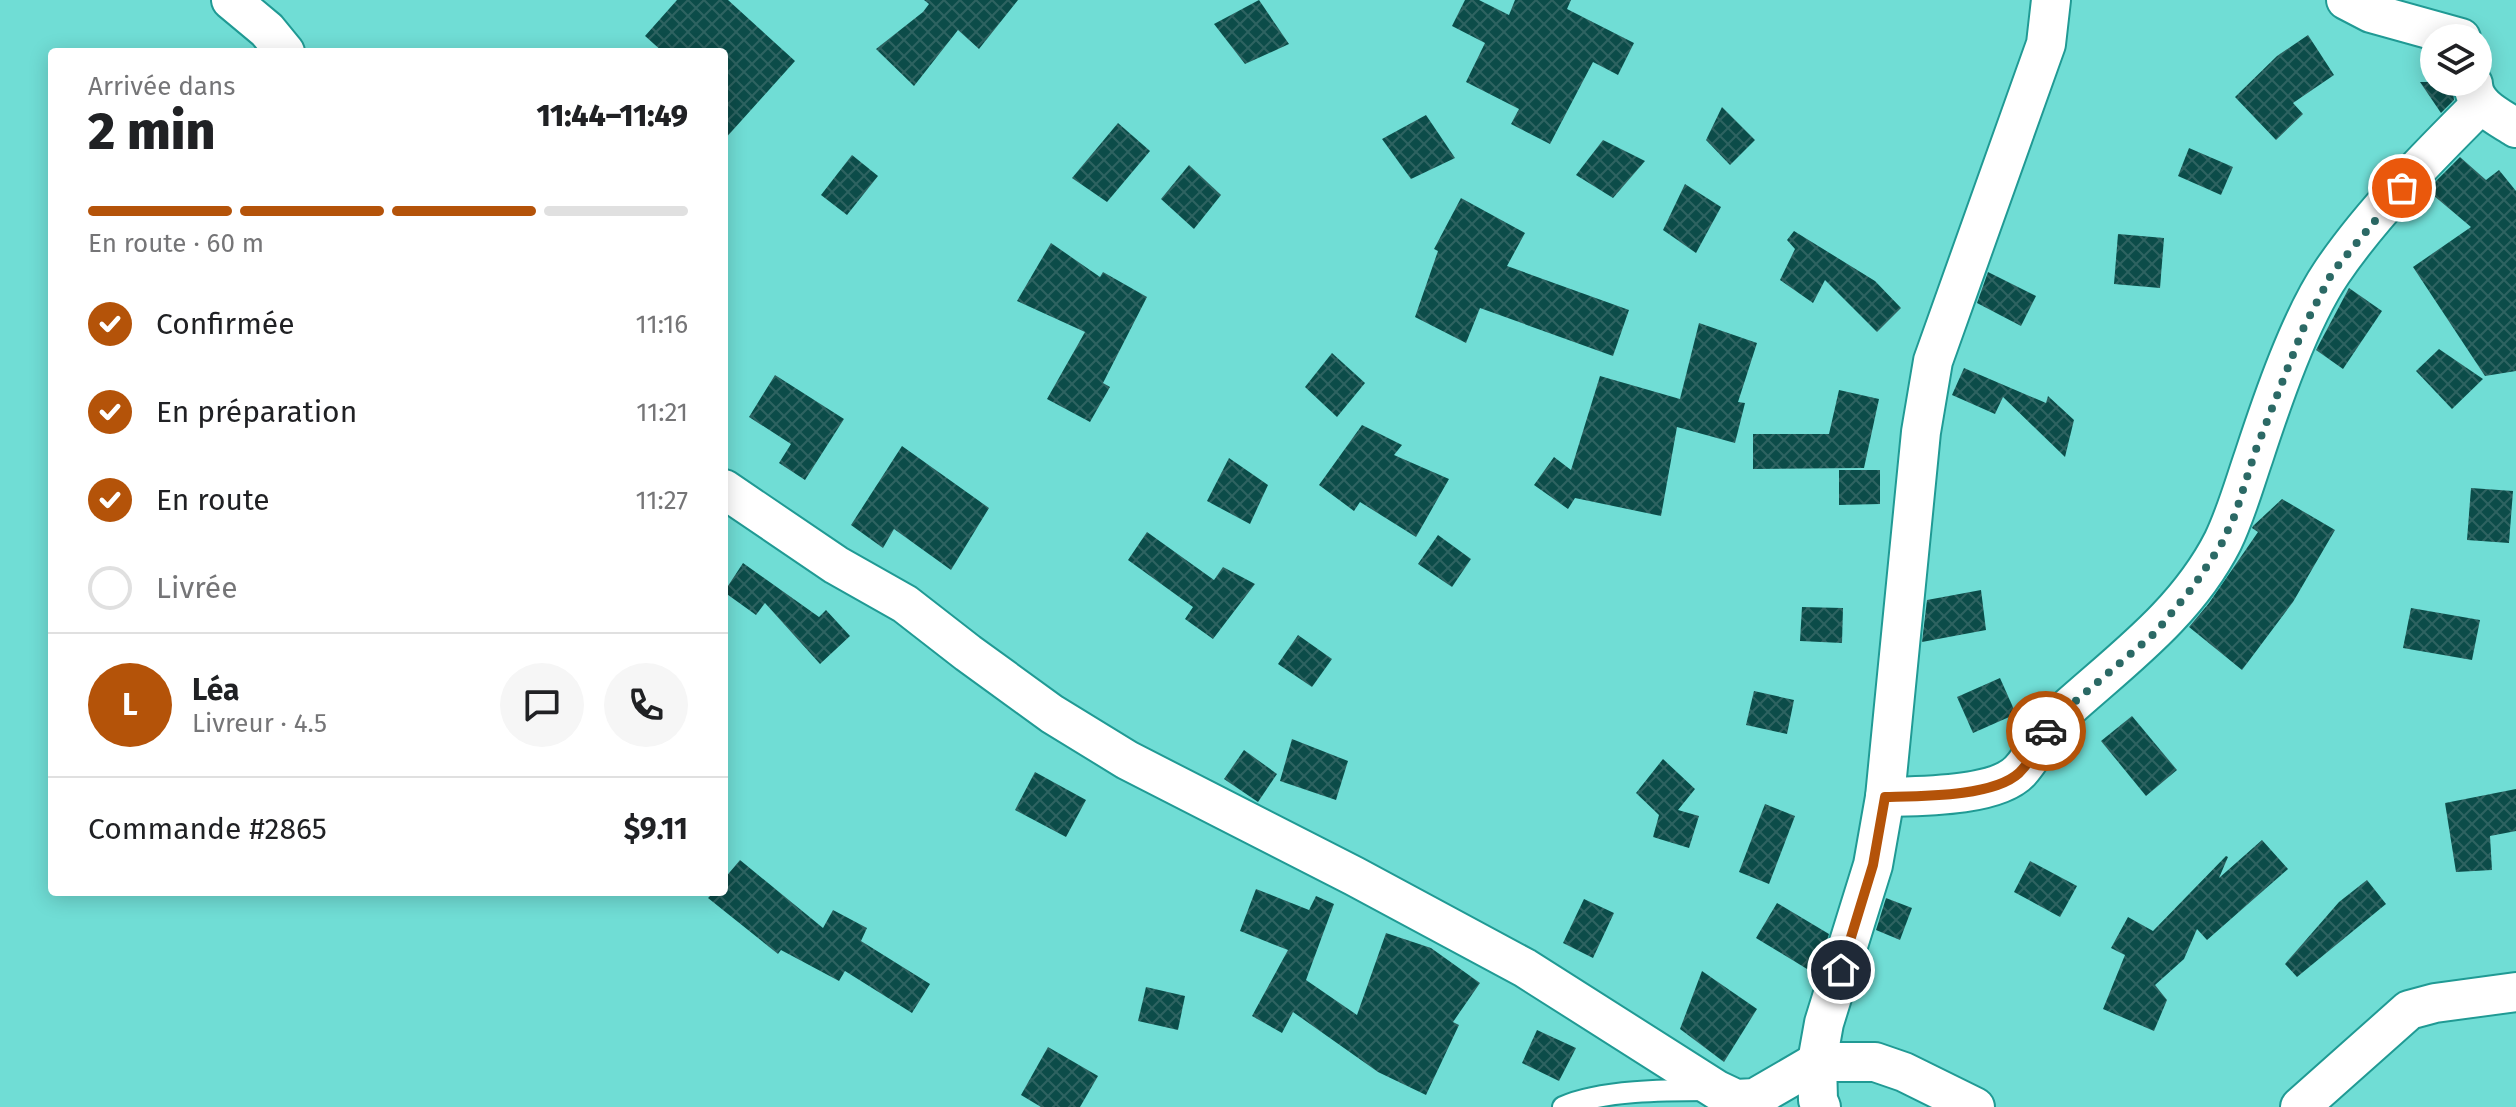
<!DOCTYPE html>
<html lang="fr">
<meta charset="utf-8">
<style>
body{margin:0;font-family:"Fira Sans",sans-serif;background:#f6f6f6;color:#202124;height:100vh;display:flex;flex-direction:column;font-size:30px;white-space:nowrap}
*{box-sizing:border-box;margin:0}
p{font-size:26px;color:#757577}
.icon{flex:none;width:44px;height:44px;fill:none;stroke:currentColor;stroke-width:2;stroke-linecap:round;stroke-linejoin:round}
.map{position:relative;flex:1;overflow:hidden}
.panel{position:absolute;left:48px;top:48px;width:680px;height:848px;display:flex;flex-direction:column;background:#fff;border-radius:8px;box-shadow:0 4px 20px #0003}
.panel>*{flex:none}
.buttons{position:absolute;left:2420px;top:24px;display:grid;gap:16px}
.buttons a{display:grid;place-items:center;width:72px;height:72px;border-radius:50%;background:#fff;box-shadow:0 4px 20px #0003;font-size:40px}
.pin{position:absolute;display:grid;place-items:center;width:68px;height:68px;color:#fff;margin:-34px;border:4px solid #fff;border-radius:50%;box-shadow:0 2px 8px #0007}
.courier{position:absolute;display:grid;place-items:center;width:80px;height:80px;margin:-40px;border:6px solid #b45309;border-radius:50%;background:#fff;color:#222;box-shadow:0 2px 10px #0007}
.head em{font-style:normal;font-weight:800}
.head div{display:flex;flex-direction:column-reverse}
.head{display:flex;align-items:center;justify-content:space-between;height:136px;padding:0 40px}
h1{font-size:52px;font-weight:800;line-height:60px}
.bar{display:grid;grid-template-columns:repeat(4,1fr);gap:12px 8px;align-content:center;height:96px;padding:0 40px}
.bar i{height:10px;border-radius:6px;background:#e0e0e0}
.bar .current{background:#b45309}
.bar p{grid-column:span 4}
.line{display:flex;align-items:center;gap:20px;padding:0 40px;border-top:2px solid #e0e0e0}
.line div{flex:1}
.round{display:grid;place-items:center;flex:none;width:84px;height:84px;border-radius:42px;background:#f6f6f6}
ol{padding:0 40px;list-style:none}
li{display:flex;align-items:center;gap:24px;height:88px}
li p{margin-inline-start:auto}
li .icon{padding:8px;border-radius:50%;background:#b45309;color:#fff;stroke-width:4}
li:last-child{color:#757577}
li i{width:44px;height:44px;border:4px solid #e0e0e0;border-radius:50%}
.map>svg:first-child{display:block}
</style>
<div class="map">
<svg width="2516" height="1107" viewBox="0 0 2516 1107">
<defs>
<pattern id="building-cross-hatch" width="8" height="8" patternUnits="userSpaceOnUse" patternTransform="scale(2)"><rect width="8" height="8" fill="#0c4c49"/><path d="M0 0l8 8M0 8l8-8" fill="none" stroke="#2e6361"/></pattern>
</defs>
<rect width="100%" height="100%" fill="#70ddd5"/>
<g fill="url(#building-cross-hatch)">
<polygon points="677,0 728,0 795,61 724,140 724,52 663,52 645,36"/>
<polygon points="924,0 1018,0 979,49 958,30 914,86 876,49 923,12 929,4"/>
<polygon points="1259,0 1289,44 1245,64 1214,24"/>
<polygon points="1465,0 1479,0 1509,15 1515,0 1571,0 1567,9 1634,43 1618,75 1593,62 1550,144 1511,124 1519,109 1466,82 1485,43 1452,26"/>
<polygon points="2308,35 2334,75 2293,103 2303,114 2276,140 2235,97 2277,56"/>
<polygon points="2420,82 2452,82 2454,100 2441,113"/>
<polygon points="1722,107 1755,140 1730,165 1706,140"/>
<polygon points="1426,115 1455,158 1411,179 1382,139"/>
<polygon points="1118,123 1150,151 1107,202 1072,178"/>
<polygon points="1603,140 1645,161 1613,198 1576,175"/>
<polygon points="2189,148 2233,167 2221,195 2178,176"/>
<polygon points="852,155 878,176 847,215 821,195"/>
<polygon points="2460,157 2486,180 2499,170 2516,191 2516,371 2485,376 2413,267 2471,227 2427,190"/>
<polygon points="1189,165 1221,195 1194,229 1161,199"/>
<polygon points="1685,184 1721,207 1696,253 1663,230"/>
<polygon points="1461,198 1525,233 1507,266 1629,310 1613,356 1480,308 1466,343 1415,317 1438,251 1434,249"/>
<polygon points="1794,231 1875,281 1901,308 1877,332 1825,280 1813,303 1780,280 1795,249 1787,240"/>
<polygon points="2118,234 2164,238 2160,288 2114,284"/>
<polygon points="1051,243 1100,277 1103,272 1147,297 1103,383 1110,387 1090,422 1047,399 1085,332 1017,301"/>
<polygon points="1988,272 2036,296 2021,326 1977,303"/>
<polygon points="2349,288 2382,311 2343,369 2316,350"/>
<polygon points="1699,323 1757,343 1738,402 1745,403 1735,443 1677,427 1661,516 1575,498 1568,509 1534,485 1554,457 1571,470 1600,376 1680,399"/>
<polygon points="2439,349 2483,379 2452,409 2416,371"/>
<polygon points="1332,353 1365,383 1337,417 1305,387"/>
<polygon points="1964,368 2046,403 2048,396 2074,420 2065,457 2003,397 1995,414 1952,395"/>
<polygon points="775,375 844,419 805,480 779,463 791,444 749,417"/>
<polygon points="1839,390 1879,399 1864,468 1753,469 1753,434 1829,434"/>
<polygon points="1362,425 1402,445 1394,455 1449,479 1416,537 1360,502 1354,511 1319,485"/>
<polygon points="902,446 989,508 951,570 894,529 883,548 851,525"/>
<polygon points="1229,458 1268,485 1250,524 1207,501"/>
<polygon points="1839,470 1880,470 1880,504 1839,505"/>
<polygon points="2471,488 2513,491 2509,543 2467,540"/>
<polygon points="2282,499 2335,530 2293,602 2242,670 2189,627 2209,603 2258,532 2252,528 2253,526"/>
<polygon points="1147,532 1214,580 1223,567 1255,584 1213,639 1185,619 1193,607 1128,560"/>
<polygon points="1438,535 1471,559 1452,587 1418,564"/>
<polygon points="743,563 819,617 826,610 850,636 820,664 765,603 756,615 724,592"/>
<polygon points="1981,590 1986,630 1922,642 1927,600"/>
<polygon points="1802,607 1843,608 1842,643 1800,641"/>
<polygon points="2411,608 2480,620 2472,660 2403,648"/>
<polygon points="1298,635 1332,659 1312,687 1278,664"/>
<polygon points="2000,678 2016,714 1973,733 1957,697"/>
<polygon points="1754,691 1794,700 1787,734 1746,725"/>
<polygon points="2132,716 2177,770 2146,796 2101,741"/>
<polygon points="1292,739 1348,761 1336,800 1280,781"/>
<polygon points="1244,750 1277,774 1258,802 1224,779"/>
<polygon points="1663,759 1695,789 1678,810 1699,816 1689,848 1653,837 1659,815 1636,793"/>
<polygon points="1035,772 1086,800 1066,837 1015,810"/>
<polygon points="2516,789 2516,831 2490,836 2492,870 2456,872 2445,803"/>
<polygon points="1765,804 1795,816 1769,884 1739,872"/>
<polygon points="2262,840 2288,869 2207,940 2197,929 2184,959 2155,985 2167,1000 2154,1031 2103,1009 2125,955 2111,948 2128,917 2153,931 2226,856 2228,857 2219,878"/>
<polygon points="740,860 823,928 833,910 867,928 861,941 930,984 912,1013 845,971 839,981 781,950 778,954 708,898 714,892 724,892 724,879"/>
<polygon points="2030,861 2077,886 2060,917 2014,892"/>
<polygon points="2367,880 2386,904 2297,977 2285,964 2339,902"/>
<polygon points="1256,889 1309,910 1316,896 1334,904 1306,980 1357,1015 1386,933 1431,948 1480,983 1453,1022 1459,1025 1426,1095 1378,1072 1293,1012 1282,1033 1252,1016 1288,950 1240,931"/>
<polygon points="1886,898 1912,908 1900,940 1876,930"/>
<polygon points="1584,899 1614,913 1593,958 1563,943"/>
<polygon points="1777,903 1829,934 1823,953 1812,972 1756,938"/>
<polygon points="1702,971 1757,1009 1724,1062 1680,1029"/>
<polygon points="1146,987 1185,996 1178,1030 1138,1021"/>
<polygon points="1537,1030 1576,1048 1559,1081 1522,1063"/>
<polygon points="1048,1047 1098,1076 1080,1107 1041,1107 1021,1095"/>
</g>
<g fill="none" stroke-linecap="round" stroke-linejoin="round">
<defs>
<path id="lane" d="M1563,1107c37,-17 105,-17 146,-17"/>
<g id="street">
<polyline points="231,0 267,30 285,52"/>
<polyline points="2346,0 2371,13 2461,38"/>
<path d="M2473,84c1,22 26,33 43,44"/>
<polyline points="724,489 836,565 905,604 968,653 1052,714 1127,760 1354,876 1525,968 1717,1090 1736,1099 1755,1098 1817,1062 1875,1062 1904,1072 1975,1107"/>
<path d="M1885,797c33,-1 111,0 135,-26 18,-20 25,-43 47,-62 57,-51 120,-97 156,-168 13,-27 21,-56 31,-85 18,-55 46,-137 78,-184 40,-59 99,-118 149,-168"/>
<polyline points="1821,1107 1818,1100 1817,1062 1824,1023 1873,865 1885,797 1921,432 1933,361 2046,44 2051,0"/>
<polyline points="2300,1107 2409,1010 2435,1003 2516,992"/>
</g>
</defs>
<use href="#lane" stroke="#209a94" stroke-width="24"/>
<use href="#street" stroke="#209a94" stroke-width="42"/>
<use href="#lane" stroke="#fff" stroke-width="20"/>
<use href="#street" stroke="#fff" stroke-width="38"/>
</g>
<g fill="none" stroke-linecap="round" stroke-linejoin="round">
<polyline stroke="#2b6965" stroke-width="8" stroke-dasharray="0 14.4" points="2046,731 2050,723 2155,633 2193,587 2221,545 2235,515 2255,452 2303,329 2332,273 2402,188"/>
<path stroke="#b45309" stroke-width="10" d="M1841,970l32,-105 12,-68c35,-1 108,0 134,-24 12,-12 19,-27 27,-42"/>
</g>
</svg>
<div class="buttons">
<a><svg class="icon" aria-label="layers" viewBox="0 0 24 24"><path d="M12 4l9 5-9 5-9-5zM3 14l9 5 9-5"/></svg></a>
</div>
<div class="pin" style="left:2402px;top:188px;background:#ea580c"><svg class="icon" aria-label="bag" viewBox="0 0 24 24"><path d="M5 8h14l-1 12H6zM9 8a3 3 0 0 1 6 0"/></svg></div>
<div class="pin" style="left:1841px;top:970px;background:#1f2937"><svg class="icon" aria-label="home" viewBox="0 0 24 24"><path d="M3 11l9-7 9 7M6 9v11h12V9"/></svg></div>
<div class="courier" style="left:2046px;top:731px"><svg class="icon" aria-label="car" viewBox="0 0 24 24"><path d="M5 17H2v-5l4-1 3-4h7l3 4 3 1v5h-3M9 17h6M6 11h13"/><circle cx="7" cy="17" r="2"/><circle cx="17" cy="17" r="2"/></svg></div>
<section class="panel">
<div class="head"><div><h1>2 min</h1><p>Arrivée dans</p></div><em>11:44–11:49</em></div>
<div class="bar"><i class="current"></i><i class="current"></i><i class="current"></i><i></i><p>En route · 60 m</p></div>
<ol>
<li><svg class="icon" aria-label="check" viewBox="0 0 24 24"><path d="M5 12l5 5 9-10"/></svg>Confirmée<p>11:16</p></li>
<li><svg class="icon" aria-label="check" viewBox="0 0 24 24"><path d="M5 12l5 5 9-10"/></svg>En préparation<p>11:21</p></li>
<li><svg class="icon" aria-label="check" viewBox="0 0 24 24"><path d="M5 12l5 5 9-10"/></svg>En route<p>11:27</p></li>
<li><i></i>Livrée</li>
</ol>
<div class="line" style="height:144px"><b class="round" style="background:#b45309;color:#fff">L</b><div><b>Léa</b><p>Livreur · 4.5</p></div><a class="round"><svg class="icon" aria-label="chat" viewBox="0 0 24 24"><path d="M4 5h16v11H9l-5 4z"/></svg></a><a class="round"><svg class="icon" aria-label="phone" viewBox="0 0 24 24"><path d="M5 4h4l2 5-3 2q2 4 5 5l2-3 5 2v4C11 20 4 13 5 4z"/></svg></a></div>
<div class="line" style="height:104px"><div>Commande #2865</div><b>$9.11</b></div>
</section>
</div>
